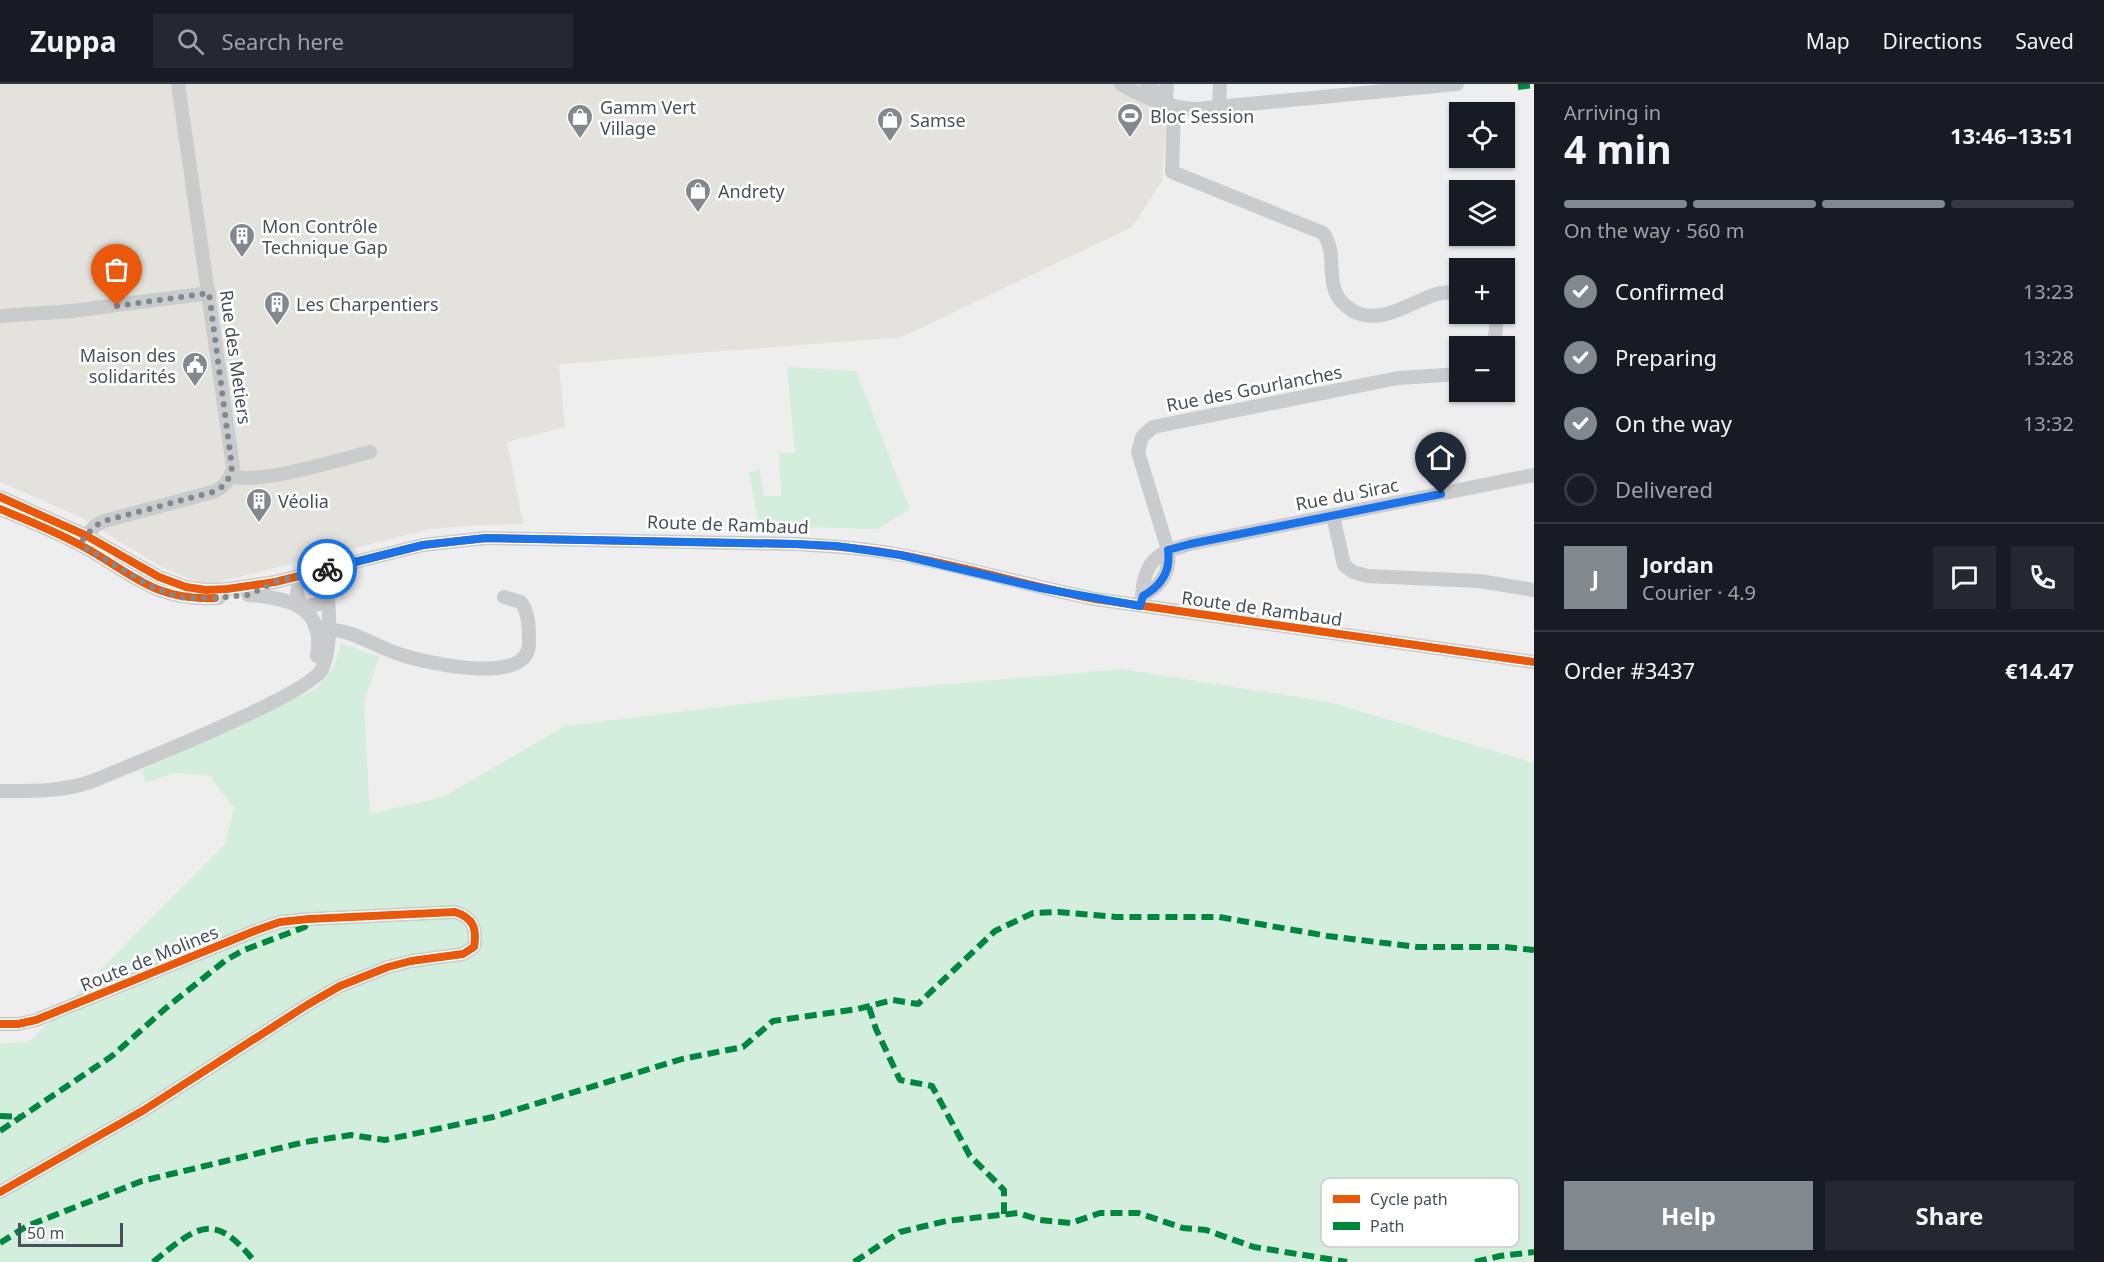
<!DOCTYPE html>
<meta charset="utf-8">
<style>
body{margin:0;font-family:"Noto Sans",sans-serif;background:#242831;color:#f1f3f6;height:100vh;display:flex;flex-direction:column;font-size:22px;white-space:nowrap}
*{box-sizing:border-box;margin:0}
p{font-size:20px;color:#9ea1a6}
.icon{flex:none;width:33px;height:33px;fill:none;stroke:currentColor;stroke-width:2;stroke-linecap:round;stroke-linejoin:round}
.map{position:relative;flex:1;overflow:hidden}
.details{display:flex;flex-direction:column;background:#171b24;width:570px}
.details>*{flex:none}
.buttons{position:absolute;left:1449px;top:18px;display:grid;gap:12px}
.buttons a{display:grid;place-items:center;width:66px;height:66px;border-radius:0px;background:#171b24;box-shadow:0 2px 4px #0004;font-size:30px}
.scale{position:absolute;left:18px;bottom:15px;width:105px;box-sizing:border-box;padding-left:6px;border:3px solid #46515b;border-top:0;font-size:16px;line-height:21px;white-space:nowrap;color:#46515b;-webkit-text-stroke:4px #fff;paint-order:stroke}
.pin{position:absolute;display:grid;place-items:center;width:51px;height:51px;color:#fff;margin:-62px -26px;border-radius:50% 50% 50% 0;rotate:-45deg;box-shadow:0 0 6px #0007}
.pin .icon{rotate:45deg}
.courier{position:absolute;display:grid;place-items:center;width:60px;height:60px;margin:-30px;border:4px solid #1a73e8;border-radius:50%;background:#fff;color:#222;box-shadow:0 2px 8px #0007}
.summary em{font-style:normal;font-weight:700}
.summary div{display:flex;flex-direction:column-reverse}
.summary{display:flex;align-items:center;justify-content:space-between;height:102px;padding:0 30px}
h1{font-size:39px;font-weight:700;line-height:45px}
.bar{display:grid;grid-template-columns:repeat(4,1fr);gap:9px 6px;align-content:center;height:72px;padding:0 30px}
.bar i{height:8px;border-radius:4px;background:#363941}
.bar .selected{background:#81888e}
.bar p{grid-column:span 4}
.line{display:flex;align-items:center;gap:15px;padding:0 30px;border-top:2px solid #363941}
.line div{flex:1}
.round{display:grid;place-items:center;flex:none;width:63px;height:63px;border-radius:0px;background:#242831}
ol{padding:0 30px;list-style:none}
li{display:flex;align-items:center;gap:18px;height:66px}
li p{margin-inline-start:auto}
li .icon{padding:6px;border-radius:50%;background:#81888e;color:#fff;stroke-width:4}
li:last-child{color:#9ea1a6}
li i{width:33px;height:33px;border:3px solid #363941;border-radius:50%}
.action{display:flex;gap:12px;margin-top:auto;padding:12px 30px}
.action a{flex:1;height:69px;border-radius:0px;background:#81888e;color:#fff;font-size:24px;font-weight:700;line-height:69px;text-align:center}
.action a+a{background:#242831;color:#f1f3f6}
header{display:flex;align-items:center;gap:36px;box-sizing:border-box;height:84px;padding:0 30px;background:#171b24;border-bottom:2px solid #363941}
header strong{font-size:28px}
nav{display:flex;gap:33px;margin-inline-start:auto;font-size:21px}
.search{width:420px;height:54px;background:#242831;display:flex;align-items:center;gap:15px;box-sizing:border-box;padding:0 21px;border-radius:0px;color:#9ea1a6;font-size:22px}
main{display:flex;flex:1;min-height:0}
.map>svg:first-child{display:block}
</style>
<header>
<strong>Zuppa</strong>
<div class="search"><svg class="icon" aria-label="search" viewBox="0 0 24 24"><circle cx="10" cy="10" r="6"/><path d="M15 15l6 6"/></svg>Search here</div>
<nav><a>Map</a><a>Directions</a><a>Saved</a></nav>
</header>
<main>
<div class="map">
<svg width="1534" height="1178" viewBox="0 0 1534 1178">
<rect width="100%" height="100%" fill="#efeeee"/>
<polygon fill="#e4e2dc" points="0,0 1167,0 1167,35 1162,97 1132,143 902,253 559,280 565,343 507,358 523,440 475,441 430,445 207,501 163,484 78,432 0,398"/>
<g fill="#d3eedc">
<polygon points="787,283 856,287 910,425 878,445 759,442 749,388 760,386 764,412 781,412 779,369 795,369"/>
<polygon points="341,559 379,573 364,618 370,730 443,713 565,642 790,614 1122,585 1329,618 1534,679 1534,1178 0,1178 0,960 30,957 225,760 234,724 210,692 174,689 145,699 142,686 317,604 335,580"/>
</g>
<g fill="none" stroke-linecap="round" stroke-linejoin="round">
<g stroke="#c9cbcd" stroke-width="14">
<path d="M1121,0c23,14 47,24 75,25l261,-25"/>
<polyline points="1147,0 1168,18"/>
<polyline points="1166,16 1167,0"/>
<path d="M1174,23l-2,65 151,61c13,17 5,38 12,58 3,9 10,15 18,20 28,15 57,-9 84,-17 7,-2 15,-2 23,-2"/>
<polyline points="1219,23 1220,0"/>
<polyline points="0,232 72,227 209,209"/>
<path d="M1492,262c4,-10 6,-21 2,-32"/>
<path d="M231,392c29,9 106,-16 139,-24"/>
<path d="M0,413l85,38 74,42 27,10 20,3 21,-1 48,-7 148,-37 63,-7 309,6c36,2 71,4 106,11 65,12 129,31 194,44l439,63"/>
<path d="M0,425c29,12 57,23 84,38 50,28 73,55 135,51"/>
<polyline points="1333,432 1344,481 1353,488 1367,492 1479,497 1534,506"/>
<path d="M84,463l-1,-8 12,-13 9,-5 109,-29c12,-5 17,-13 20,-25l-55,-383"/>
<polyline points="300,492 297,509 301,523 319,520 328,509"/>
<path d="M248,511c39,3 78,10 69,61"/>
<path d="M1143,512c18,-10 28,-25 25,-46l-30,-98 4,-15 11,-10 245,-49 62,-4"/>
<path d="M1141,517c2,-6 1,-13 3,-20 6,-27 22,-30 46,-37l344,-69"/>
<path d="M315,543c12,2 25,3 36,7 18,6 34,16 51,21 25,8 129,32 127,-13 0,-13 0,-29 -8,-40l-17,-5"/>
<path d="M0,707c31,0 60,1 90,-9 37,-15 219,-87 232,-113 11,-22 7,-75 2,-99"/>
<path d="M0,940h18l18,-4 221,-90 23,-8 29,-3 146,-7c19,6 22,17 19,35l-11,7 -52,7 -23,6 -48,19 -33,19 -163,105 -144,82"/>
</g>
<g stroke="#00873e" stroke-width="6" stroke-dasharray="12 6" stroke-linecap="butt">
<polyline points="1518,3 1534,1"/>
<polyline points="869,923 876,945 900,996 932,1002 970,1072 1004,1106 1004,1130"/>
<polyline points="0,1032 20,1033"/>
<polyline points="0,1047 112,972 166,924 226,876 244,866 305,843 308,838"/>
<polyline points="0,1159 27,1142 142,1097 305,1058 351,1051 385,1056 493,1033 682,975 743,963 773,937 858,925 893,916 918,920 995,847 1033,829 1058,828 1116,833 1219,833 1328,852 1417,863 1505,863 1534,866"/>
<path d="M153,1178c45,-36 60,-52 102,0"/>
<polyline points="854,1178 900,1148 946,1137 1018,1129 1040,1136 1071,1139 1100,1129 1138,1129 1183,1144 1206,1146 1254,1163 1347,1178"/>
<polyline points="1475,1178 1500,1172 1534,1168"/>
</g>
<defs>
<g id="cycleway">
<path d="M0,413l85,38 74,42 27,10 20,3 21,-1 48,-7 148,-37 63,-7 309,6c36,2 71,4 106,11 65,12 129,31 194,44l439,63"/>
<path d="M0,425c29,12 57,23 84,38 49,27 71,54 131,51"/>
<path d="M0,940h18l18,-4 221,-90 23,-8 29,-3 146,-7c19,6 22,17 19,35l-11,7 -52,7 -23,6 -48,19 -33,19 -163,105 -144,82"/>
</g>
</defs>
<use href="#cycleway" stroke="#fff" stroke-width="11"/>
<use href="#cycleway" stroke="#e8590c" stroke-width="8"/>
</g>
<g fill="none" stroke-linecap="round" stroke-linejoin="round">
<path stroke="#81888e" stroke-width="6" stroke-dasharray="0 10.8" d="M117,222l92,-13 23,174c-2,12 -7,20 -19,25l-109,29 -9,5 -12,13 1,8 70,41 30,10h32l32,-3 27,-13 52,-13"/>
<path stroke="#1a73e8" stroke-width="8" d="M327,485l96,-24 63,-7 309,6 42,2 63,9 140,33 100,18 3,-10c18,-10 28,-25 25,-46l22,-6 251,-50"/>
</g>
<defs>
<symbol id="stadium-pin" viewBox="-11 -11 22 30"><path d="M0 17L-7.5 6A9.5 9.5 0 1 1 7.5 6Z" fill="#81888e" stroke="#fff"/><path d="M0-5a6.5 5 0 1 0 0 10a6.5 5 0 1 0 0-10ZM-3.5-1.8h7v3.6h-7Z" fill="#fff"/></symbol>
<symbol id="shop-pin" viewBox="-11 -11 22 30"><path d="M0 17L-7.5 6A9.5 9.5 0 1 1 7.5 6Z" fill="#81888e" stroke="#fff"/><path d="M-5-2.5h2.3a2.7 3.5 0 0 1 5.4 0H5L5.5 6h-11ZM-1.5-2.5h3a1.5 2.3 0 0 0-3 0Z" fill="#fff"/></symbol>
<symbol id="building-pin" viewBox="-11 -11 22 30"><path d="M0 17L-7.5 6A9.5 9.5 0 1 1 7.5 6Z" fill="#81888e" stroke="#fff"/><path d="M-4-6H4V6H1V3H-1V6H-4ZM-2.5-4.3h1.7v1.8h-1.7ZM.8-4.3h1.7v1.8H.8ZM-2.5-1h1.7V.8h-1.7ZM.8-1h1.7V.8H.8Z" fill="#fff"/></symbol>
<symbol id="civic-pin" viewBox="-11 -11 22 30"><path d="M0 17L-7.5 6A9.5 9.5 0 1 1 7.5 6Z" fill="#81888e" stroke="#fff"/><path d="M-.6-6.5H3V-4.5H.6V-3L4-1V1h2V6H-6V1h2V-1L-.6-3ZM-1.2 2.5V6h2.4V2.5Z" fill="#fff"/></symbol>
</defs>
<g fill-rule="evenodd">
<use href="#stadium-pin" x="1115" y="17" width="30" height="40"/>
<use href="#shop-pin" x="565" y="18" width="30" height="40"/>
<use href="#shop-pin" x="875" y="21" width="30" height="40"/>
<use href="#shop-pin" x="683" y="92" width="30" height="40"/>
<use href="#building-pin" x="227" y="137" width="30" height="40"/>
<use href="#building-pin" x="262" y="205" width="30" height="40"/>
<use href="#civic-pin" x="180" y="266" width="30" height="40"/>
<use href="#building-pin" x="244" y="402" width="30" height="40"/>
</g>
<g text-anchor="middle" dominant-baseline="central" stroke-width="5" stroke-linejoin="round" paint-order="stroke">
<g font-size="18" fill="#46515b" stroke="#fff" text-anchor="start">
<text x="600" y="23">Gamm Vert<tspan x="600" dy="21">Village</tspan></text>
<text x="1150" y="32">Bloc Session</text>
<text x="910" y="36">Samse</text>
<text x="718" y="107">Andrety</text>
<text x="262" y="142">Mon Contrôle<tspan x="262" dy="21">Technique Gap</tspan></text>
<text x="296" y="220">Les Charpentiers</text>
<text x="176" y="271" text-anchor="end">Maison des<tspan x="176" dy="21">solidarités</tspan></text>
<text x="278" y="417">Véolia</text>
</g>
<g font-size="18" fill="#46515b" stroke="#fff">
<text transform="translate(236 273) rotate(82)">Rue des Metiers</text>
<text transform="translate(1254 304) rotate(-11)">Rue des Gourlanches</text>
<text transform="translate(1347 410) rotate(-11)">Rue du Sirac</text>
<text transform="translate(728 440) rotate(2)">Route de Rambaud</text>
<text transform="translate(1262 524) rotate(8)">Route de Rambaud</text>
<text transform="translate(149 874) rotate(-22)">Route de Molines</text>
</g>
</g>
<rect x="1321" y="1094" width="198" height="69" rx="9" fill="#fff" stroke="#c8cbce" stroke-width="1.5"/>
<rect x="1333" y="1111" width="27" height="8" fill="#e8590c"/>
<rect x="1333" y="1138" width="27" height="8" fill="#00873e"/>
<g font-size="16" fill="#46515b">
<text x="1370" y="1121">Cycle path</text>
<text x="1370" y="1148">Path</text>
</g>
</svg>
<div class="buttons">
<a><svg class="icon" aria-label="locate" viewBox="0 0 24 24"><circle cx="12" cy="12" r="6"/><path d="M12 2v4M12 18v4M2 12h4M18 12h4"/></svg></a>
<a><svg class="icon" aria-label="layers" viewBox="0 0 24 24"><path d="M12 4l9 5-9 5-9-5zM3 14l9 5 9-5"/></svg></a>
<a>+</a>
<a>−</a>
</div>
<div class="scale">50 m</div>
<div class="pin" style="left:117px;top:222px;background:#ea580c"><svg class="icon" aria-label="bag" viewBox="0 0 24 24"><path d="M5 8h14l-1 12H6zM9 8a3 3 0 0 1 6 0"/></svg></div>
<div class="pin" style="left:1441px;top:410px;background:#1f2937"><svg class="icon" aria-label="home" viewBox="0 0 24 24"><path d="M3 11l9-7 9 7M6 9v11h12V9"/></svg></div>
<div class="courier" style="left:327px;top:485px"><svg class="icon" aria-label="bike" viewBox="0 0 24 24"><circle cx="6" cy="16" r="4"/><circle cx="18" cy="16" r="4"/><path d="M6 16l4-8h5l3 8M10 8l3 8H6M13 5h3"/></svg></div>
</div>
<section class="details">
<div class="summary"><div><h1>4 min</h1><p>Arriving in</p></div><em>13:46–13:51</em></div>
<div class="bar"><i class="selected"></i><i class="selected"></i><i class="selected"></i><i></i><p>On the way · 560 m</p></div>
<ol>
<li><svg class="icon" aria-label="check" viewBox="0 0 24 24"><path d="M5 12l5 5 9-10"/></svg>Confirmed<p>13:23</p></li>
<li><svg class="icon" aria-label="check" viewBox="0 0 24 24"><path d="M5 12l5 5 9-10"/></svg>Preparing<p>13:28</p></li>
<li><svg class="icon" aria-label="check" viewBox="0 0 24 24"><path d="M5 12l5 5 9-10"/></svg>On the way<p>13:32</p></li>
<li><i></i>Delivered</li>
</ol>
<div class="line" style="height:108px"><b class="round" style="background:#81888e;color:#fff">J</b><div><b>Jordan</b><p>Courier · 4.9</p></div><a class="round"><svg class="icon" aria-label="chat" viewBox="0 0 24 24"><path d="M4 5h16v11H9l-5 4z"/></svg></a><a class="round"><svg class="icon" aria-label="phone" viewBox="0 0 24 24"><path d="M5 4h4l2 5-3 2q2 4 5 5l2-3 5 2v4C11 20 4 13 5 4z"/></svg></a></div>
<div class="line" style="height:78px"><div>Order #3437</div><b>€14.47</b></div>
<div class="action"><a>Help</a><a>Share</a></div>
</section>
</main>
